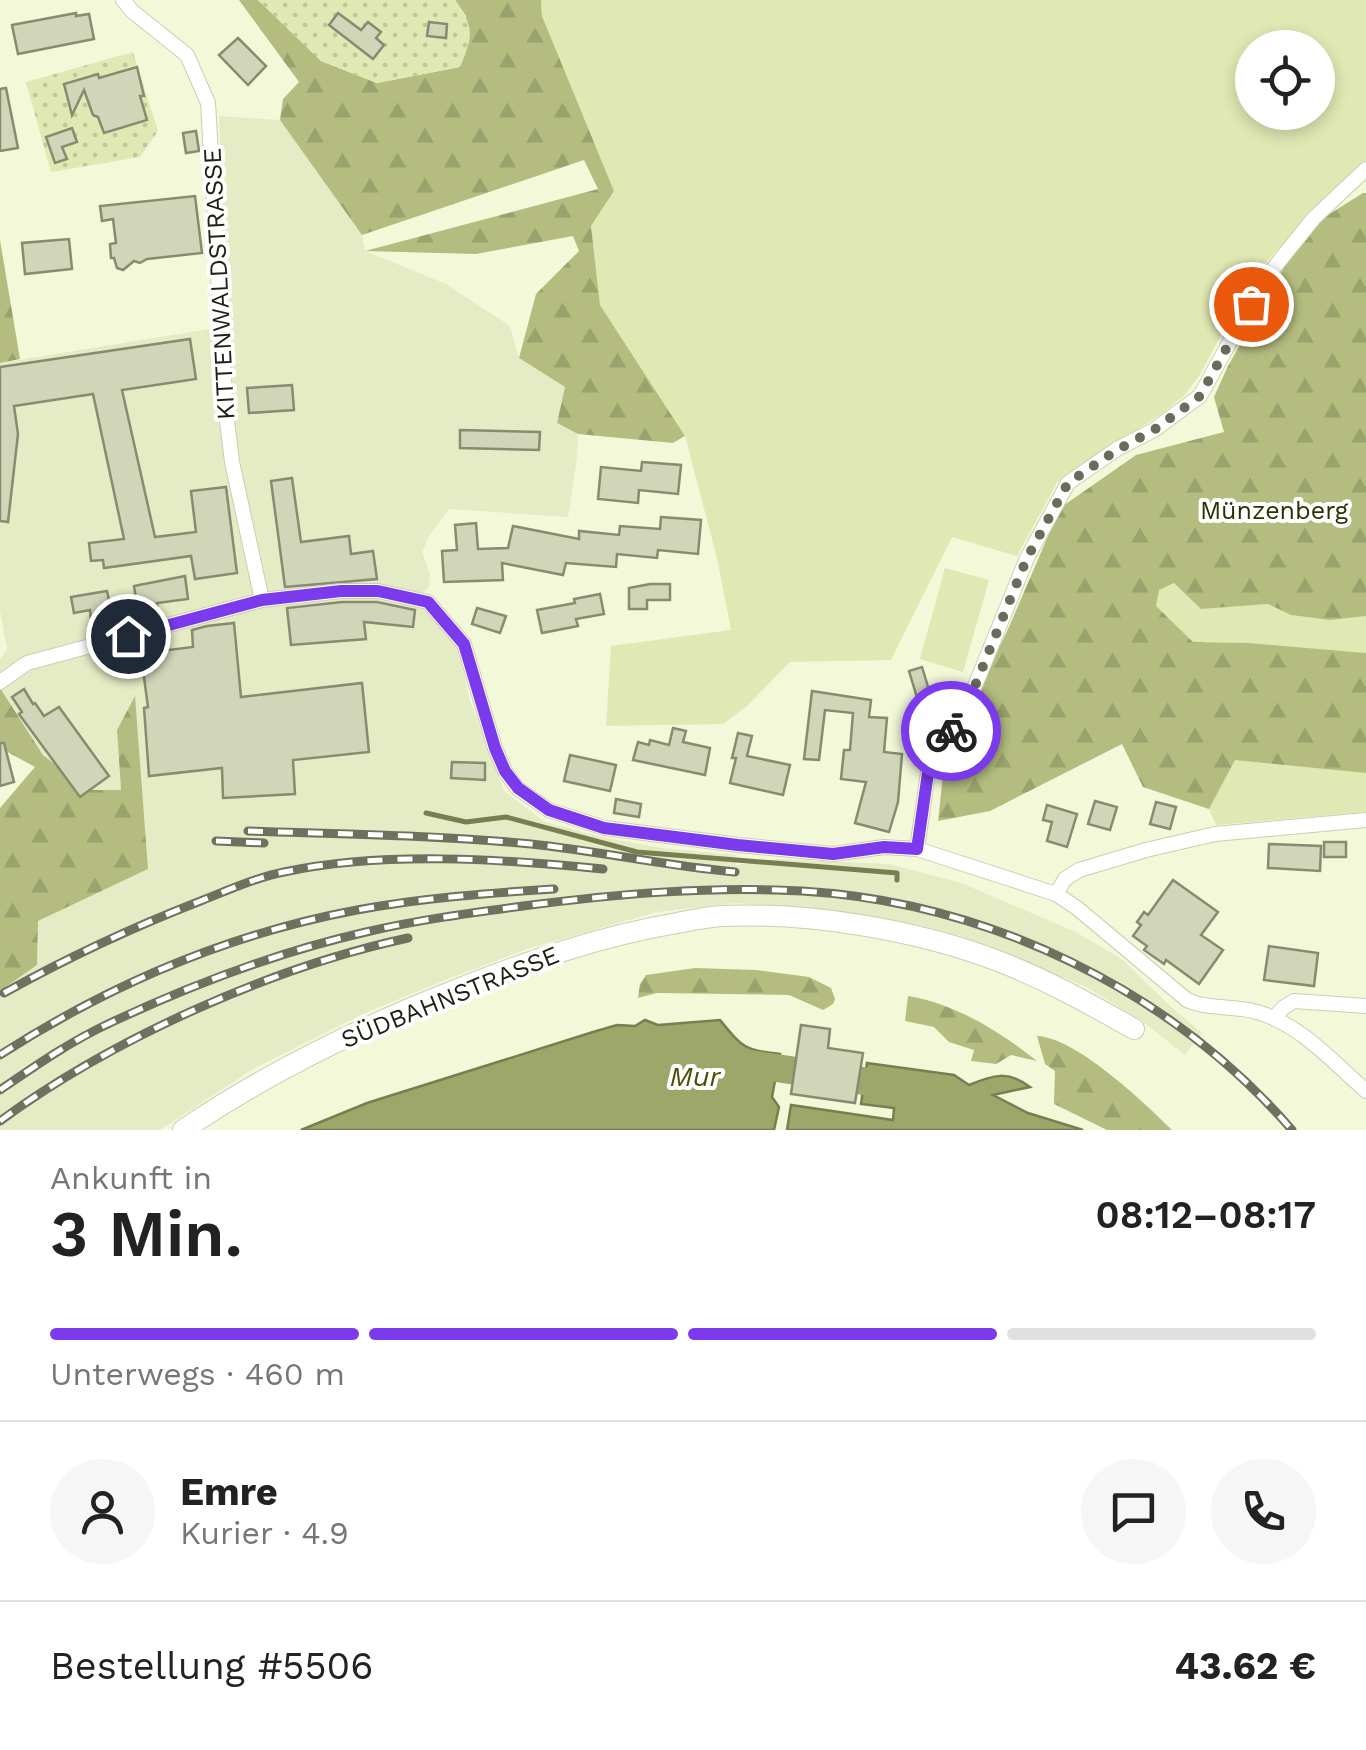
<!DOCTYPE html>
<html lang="de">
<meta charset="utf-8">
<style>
body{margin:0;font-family:"Work Sans",sans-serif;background:#f6f6f6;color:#222;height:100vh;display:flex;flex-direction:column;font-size:38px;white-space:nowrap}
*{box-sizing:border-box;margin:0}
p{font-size:32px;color:#767676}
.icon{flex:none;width:55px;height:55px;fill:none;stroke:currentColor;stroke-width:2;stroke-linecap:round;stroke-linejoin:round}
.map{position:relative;height:1130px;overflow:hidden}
.panel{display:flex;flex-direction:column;background:#fff;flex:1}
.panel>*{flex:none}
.fabs{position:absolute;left:1235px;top:30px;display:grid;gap:20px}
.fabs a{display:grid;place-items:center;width:100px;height:100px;border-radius:50%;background:#fff;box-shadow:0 5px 15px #0003;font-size:50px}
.pin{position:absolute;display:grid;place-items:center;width:85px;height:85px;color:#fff;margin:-42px;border:5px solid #fff;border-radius:50%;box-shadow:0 2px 10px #0007}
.courier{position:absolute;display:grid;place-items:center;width:100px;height:100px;margin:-50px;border:8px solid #7c3aed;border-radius:50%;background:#fff;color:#222;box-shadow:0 2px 12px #0007}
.head em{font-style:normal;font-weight:600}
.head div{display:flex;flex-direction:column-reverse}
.head{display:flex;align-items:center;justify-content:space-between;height:170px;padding:0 50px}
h1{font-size:65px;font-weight:600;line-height:75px}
.bar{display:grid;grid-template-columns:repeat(4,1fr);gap:15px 10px;align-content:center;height:120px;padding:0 50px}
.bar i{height:12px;border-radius:8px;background:#e0e0e0}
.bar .active{background:#7c3aed}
.bar p{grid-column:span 4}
.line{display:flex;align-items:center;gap:25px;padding:0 50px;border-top:2px solid #e0e0e0}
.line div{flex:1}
.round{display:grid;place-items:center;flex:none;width:105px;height:105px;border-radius:52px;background:#f6f6f6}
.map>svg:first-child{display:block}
</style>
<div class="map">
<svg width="1366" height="1130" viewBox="0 0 1366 1130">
<defs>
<pattern id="forest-firs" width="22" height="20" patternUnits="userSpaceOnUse" patternTransform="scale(2.5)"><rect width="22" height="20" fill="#b4bd7f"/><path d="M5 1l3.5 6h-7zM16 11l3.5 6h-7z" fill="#9aa26d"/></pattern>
<pattern id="garden-dots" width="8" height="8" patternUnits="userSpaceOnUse" patternTransform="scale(2.5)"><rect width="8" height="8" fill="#e0e8b3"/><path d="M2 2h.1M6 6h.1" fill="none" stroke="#c0c799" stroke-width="1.8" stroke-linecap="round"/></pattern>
</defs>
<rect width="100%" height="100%" fill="#f3f8d9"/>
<polygon fill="#e5ebc5" points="219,116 280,120 362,235 365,251 446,284 510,326 519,358 565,387 557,423 578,434 577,458 568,517 449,509 429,536 422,552 430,574 429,587 424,592 424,609 458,648 470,701 504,791 545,822 601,837 661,848 735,855 736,865 777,859 889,864 961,883 1076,932 1123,960 1170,1006 1202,1033 1185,1055 1141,1020 1084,986 961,936 914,924 833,911 736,903 657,912 527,949 445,980 363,1014 253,1069 160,1130 0,1130 0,991 37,965 38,921 148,869 117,730 121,791 88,790 43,755 0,688 0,659 7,649 0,611 0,363 228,326"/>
<g fill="#e0e8b3" fill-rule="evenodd">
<path d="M541,0h825v160l-115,117 -50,96 -16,22 -21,17 -107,71 -40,73 -65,-19 -61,123 -101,2 -43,44 -24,18 -117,2 5,-80 120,-16 -14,-72 -32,-122 -85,-131 -9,-79 23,-35 -72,-175zM1252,48h66v64h-66z"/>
<polygon points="945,568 989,580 963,672 920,659"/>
<polygon points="1175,583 1201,609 1268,604 1291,615 1330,620 1366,616 1366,653 1248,643 1193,642 1156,607 1159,590"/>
<polygon points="1235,759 1366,773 1366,812 1216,825 1209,809"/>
</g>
<g fill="url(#forest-firs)">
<polygon points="239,0 258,0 321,61 377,83 460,67 466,16 455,0 541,0 542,16 614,191 591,226 600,305 685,436 673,443 578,434 557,423 565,387 519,358 536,294 579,251 573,236 476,254 365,251 598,189 584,160 362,235 280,120 283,99 299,82"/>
<polygon points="1363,193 1366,193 1366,616 1330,620 1291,615 1268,604 1201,609 1174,583 1159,590 1156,606 1193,642 1248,643 1366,653 1366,773 1235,760 1209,809 1143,787 1122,744 990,811 938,821 943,775 972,704 1009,627 1060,508 1136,455 1224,432 1214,397 1228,366 1285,266 1320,220"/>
<polygon points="0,240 20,359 0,363"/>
<polygon points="0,688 43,755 88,790 121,790 117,730 135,696 148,869 38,921 37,965 0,991 0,808 35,767 0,748"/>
<polygon points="695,968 756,970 809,977 831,988 835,999 833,1004 823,1010 789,995 657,993 638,998 640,984 646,975"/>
<path d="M908,996c48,8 91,35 129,65l-26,-6 -15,9 -25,-3 3,-11 -25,-8 -15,-15 -29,-6z"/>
<path d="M1037,1036c38,1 107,66 135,94h-65l-53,-26 1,-33 -10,-7z"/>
</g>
<g fill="url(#garden-dots)">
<path d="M258,0h197c20,29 18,36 5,67l-83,16 -56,-22z"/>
<polygon points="133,52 158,131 140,157 51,172 26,82"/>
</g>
<g fill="#9ea76a" stroke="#787e50" stroke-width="2.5">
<path d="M645,1020l13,5 62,-5c23,28 24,30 60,34l-8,43 7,10 -5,23h-473l66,-27 226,-71 24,-7 18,1z"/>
<path d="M867,1063l87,12 15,10c24,-10 39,-15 61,2l-37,8 35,18 55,17h-296l4,-25 102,15 1,-12 -33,-4z"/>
</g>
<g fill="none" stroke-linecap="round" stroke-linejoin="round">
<polyline stroke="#787e50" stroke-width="5" points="426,813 466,822 506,817 637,852 897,873 897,880"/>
<polyline stroke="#9ea76a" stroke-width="28" points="742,1063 897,1086"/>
</g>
<g fill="#d2d6b9" stroke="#878b70" stroke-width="2.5">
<polygon points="76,13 76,16 89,14 94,39 18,54 12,25"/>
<polygon points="338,13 361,30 368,22 381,32 376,38 384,45 373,59 329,25"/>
<polygon points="429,22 447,24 446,38 427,36"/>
<polygon points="238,38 266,66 248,85 219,55"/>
<polygon points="137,67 144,96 140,96 147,120 104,133 98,117 93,115 84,90 72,115 64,84 98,74 99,78"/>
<polygon points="6,88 18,148 0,151 0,89"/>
<polygon points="72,128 77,142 62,147 67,159 55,163 46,137"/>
<polygon points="196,131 199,151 186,153 183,133"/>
<polygon points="195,196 202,253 147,259 140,263 134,261 123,270 117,268 114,258 111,258 110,244 116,243 113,219 102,221 100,206"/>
<polygon points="69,239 72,269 25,274 22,243"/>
<polygon points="190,339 196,379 122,390 155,537 196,532 191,491 226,487 237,573 195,579 191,556 104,568 103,560 91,561 89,543 124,539 93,394 14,406 18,434 8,522 0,521 0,367"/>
<polygon points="292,385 294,410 249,413 247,388"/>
<polygon points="460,430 540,432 539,450 460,448"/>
<polygon points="642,462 681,465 678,494 639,490 638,503 598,499 601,467 641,471"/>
<polygon points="292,478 301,542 349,536 351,554 373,551 377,579 285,587 271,481"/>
<polygon points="661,517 701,520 698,554 658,550 657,558 617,554 616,567 566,563 563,575 502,563 503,580 444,582 442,551 457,550 455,525 476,523 478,549 508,548 513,526 579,539 579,531 619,535 620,526 660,529"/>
<polygon points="185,576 188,599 157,603 159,617 113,629 92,632 90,610 74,613 71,597 107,591 111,610 137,605 134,586"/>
<polygon points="650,584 670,584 670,600 647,600 647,609 629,609 629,588"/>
<polygon points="600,594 604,614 576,619 578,626 542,633 537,610 575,603 574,599"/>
<polygon points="342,602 377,602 415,610 413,627 364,622 366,639 291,645 287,608"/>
<polygon points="477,608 506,616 500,633 472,624"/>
<polygon points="234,623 241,697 362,683 369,752 293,760 295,794 223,798 222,768 149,776 144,708 148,707 143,670 154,669 152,652 193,647 192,630 207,626"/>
<polygon points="922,667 935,710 922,714 909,671"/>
<polygon points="24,689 33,704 35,703 44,716 59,707 109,776 80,797 19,714 22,712 12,697"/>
<polygon points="812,691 871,700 869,717 887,718 884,752 902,754 898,802 889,832 855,823 866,782 841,779 844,750 850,750 853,713 825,710 819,760 804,759"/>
<polygon points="673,728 686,731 683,742 710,748 705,775 633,760 638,742 649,745 650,740 669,745"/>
<polygon points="738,733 752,736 747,756 790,765 783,795 730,783 736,758 732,758"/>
<polygon points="0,743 4,743 14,782 0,786"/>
<polygon points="570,755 616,765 610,791 564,781"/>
<polygon points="452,762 485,763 485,780 451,778"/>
<polygon points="616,799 641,804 639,817 614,813"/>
<polygon points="1095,801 1117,807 1110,830 1088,824"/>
<polygon points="1156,802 1176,807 1170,829 1150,824"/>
<polygon points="1047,805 1077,814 1067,847 1047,841 1052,822 1043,820"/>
<rect x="1324" y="842" width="22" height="15"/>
<polygon points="1269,844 1321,846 1320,871 1268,868"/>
<polygon points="1173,880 1218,912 1201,935 1223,950 1199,984 1166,960 1164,964 1144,950 1147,946 1133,936 1141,925 1137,922 1144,912 1148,915"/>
<polygon points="1269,946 1318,953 1314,986 1264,980"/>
<polygon points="801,1025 830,1029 828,1048 863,1053 855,1103 791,1094"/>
</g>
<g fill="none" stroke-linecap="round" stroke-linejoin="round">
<defs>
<g id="minor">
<polyline points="123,0 132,11 187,55 208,103 226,413 232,462 262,600"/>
<path d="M0,682l27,-19 235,-63 79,-9h37l50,11 36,42 31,104 10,23 12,17 32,22 56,18 134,17 94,9 51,-7 33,2 139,45 21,14 110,92c22,10 47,5 70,12 43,12 77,51 109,79"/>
<polyline points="917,849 929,766 966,708 1027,558 1068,483 1117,449 1154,430 1200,396 1264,280 1314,218 1366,169"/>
<polyline points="1056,894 1065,879 1079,870 1146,850 1215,834 1366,820"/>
<polyline points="1274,1018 1283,1008 1294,1001 1366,1006"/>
</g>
<path id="secondary" d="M183,1130c84,-57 176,-102 270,-139 73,-29 147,-55 224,-68 15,-3 30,-6 45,-7 88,-4 195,14 276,45 47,18 92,43 136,68"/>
</defs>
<use href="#minor" stroke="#cbcfb2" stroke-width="16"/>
<use href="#secondary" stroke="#cbcfb2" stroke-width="22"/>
<use href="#minor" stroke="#fff" stroke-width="14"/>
<use href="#secondary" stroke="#fff" stroke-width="20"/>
<defs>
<g id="rail">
<path d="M248,831c94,3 189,4 283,13 68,7 135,22 204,28"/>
<polyline points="216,841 264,843"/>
<path d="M4,993c63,-35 127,-65 194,-91 28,-11 56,-24 86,-30 99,-21 219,-13 319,-3"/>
<path d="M0,1055c109,-70 228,-121 357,-145 65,-12 131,-17 197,-21"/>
<path d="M0,1090c35,-24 71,-49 110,-67 81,-38 168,-71 256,-91 51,-12 104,-19 157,-26 93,-12 185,-20 279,-15 185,11 368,98 490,239"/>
<path d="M0,1121c112,-82 272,-154 408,-183"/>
</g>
</defs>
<use href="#rail" stroke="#6e715e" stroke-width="9"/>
<use href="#rail" stroke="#fff" stroke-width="5" stroke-dasharray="15" stroke-linecap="butt"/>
</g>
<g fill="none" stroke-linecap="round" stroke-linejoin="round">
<polyline stroke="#696c5a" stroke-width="10" stroke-dasharray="0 18" points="951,731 966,708 1027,558 1068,483 1117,450 1154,430 1200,396 1251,304"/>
<polyline stroke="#7c3aed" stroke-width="12" points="128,636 262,600 341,591 378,591 428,602 464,644 495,748 505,771 518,788 549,810 604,828 738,845 833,854 884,847 917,849 929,766 951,731"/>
</g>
<g text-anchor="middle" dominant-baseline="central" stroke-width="8" stroke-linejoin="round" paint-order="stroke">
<g font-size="25" fill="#1f2015" stroke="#fff">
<text transform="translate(219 284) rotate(-93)">KITTENWALDSTRASSE</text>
<text transform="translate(450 997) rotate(-22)">SÜDBAHNSTRASSE</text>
</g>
<g font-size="25" fill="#2c3000" stroke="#fff">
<text x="1274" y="510">Münzenberg</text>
</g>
<g font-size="28" font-style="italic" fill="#4a5106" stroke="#fff">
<text x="695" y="1076">Mur</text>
</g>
</g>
</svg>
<div class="fabs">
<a><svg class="icon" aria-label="locate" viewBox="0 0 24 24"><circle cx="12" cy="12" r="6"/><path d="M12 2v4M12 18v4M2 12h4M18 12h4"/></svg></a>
</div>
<div class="pin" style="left:1251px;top:304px;background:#ea580c"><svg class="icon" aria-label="bag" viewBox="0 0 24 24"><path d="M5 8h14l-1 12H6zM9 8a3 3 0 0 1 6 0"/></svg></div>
<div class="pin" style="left:128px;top:636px;background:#1f2937"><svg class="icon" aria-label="home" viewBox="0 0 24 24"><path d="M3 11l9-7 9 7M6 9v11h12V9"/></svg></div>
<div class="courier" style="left:951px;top:731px"><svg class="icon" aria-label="bike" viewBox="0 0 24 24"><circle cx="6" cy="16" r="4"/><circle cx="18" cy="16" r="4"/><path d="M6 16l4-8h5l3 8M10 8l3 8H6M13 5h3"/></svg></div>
</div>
<section class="panel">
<div class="head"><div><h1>3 Min.</h1><p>Ankunft in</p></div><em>08:12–08:17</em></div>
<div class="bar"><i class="active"></i><i class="active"></i><i class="active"></i><i></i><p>Unterwegs · 460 m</p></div>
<div class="line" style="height:180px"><a class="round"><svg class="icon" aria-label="person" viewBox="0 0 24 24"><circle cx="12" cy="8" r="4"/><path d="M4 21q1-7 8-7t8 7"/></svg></a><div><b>Emre</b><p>Kurier · 4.9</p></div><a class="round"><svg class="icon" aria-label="chat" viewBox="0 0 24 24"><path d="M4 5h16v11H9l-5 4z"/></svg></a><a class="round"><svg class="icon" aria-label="phone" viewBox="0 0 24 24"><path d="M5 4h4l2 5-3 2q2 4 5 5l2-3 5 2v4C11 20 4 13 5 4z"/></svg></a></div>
<div class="line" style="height:130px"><div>Bestellung #5506</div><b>43.62 €</b></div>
</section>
